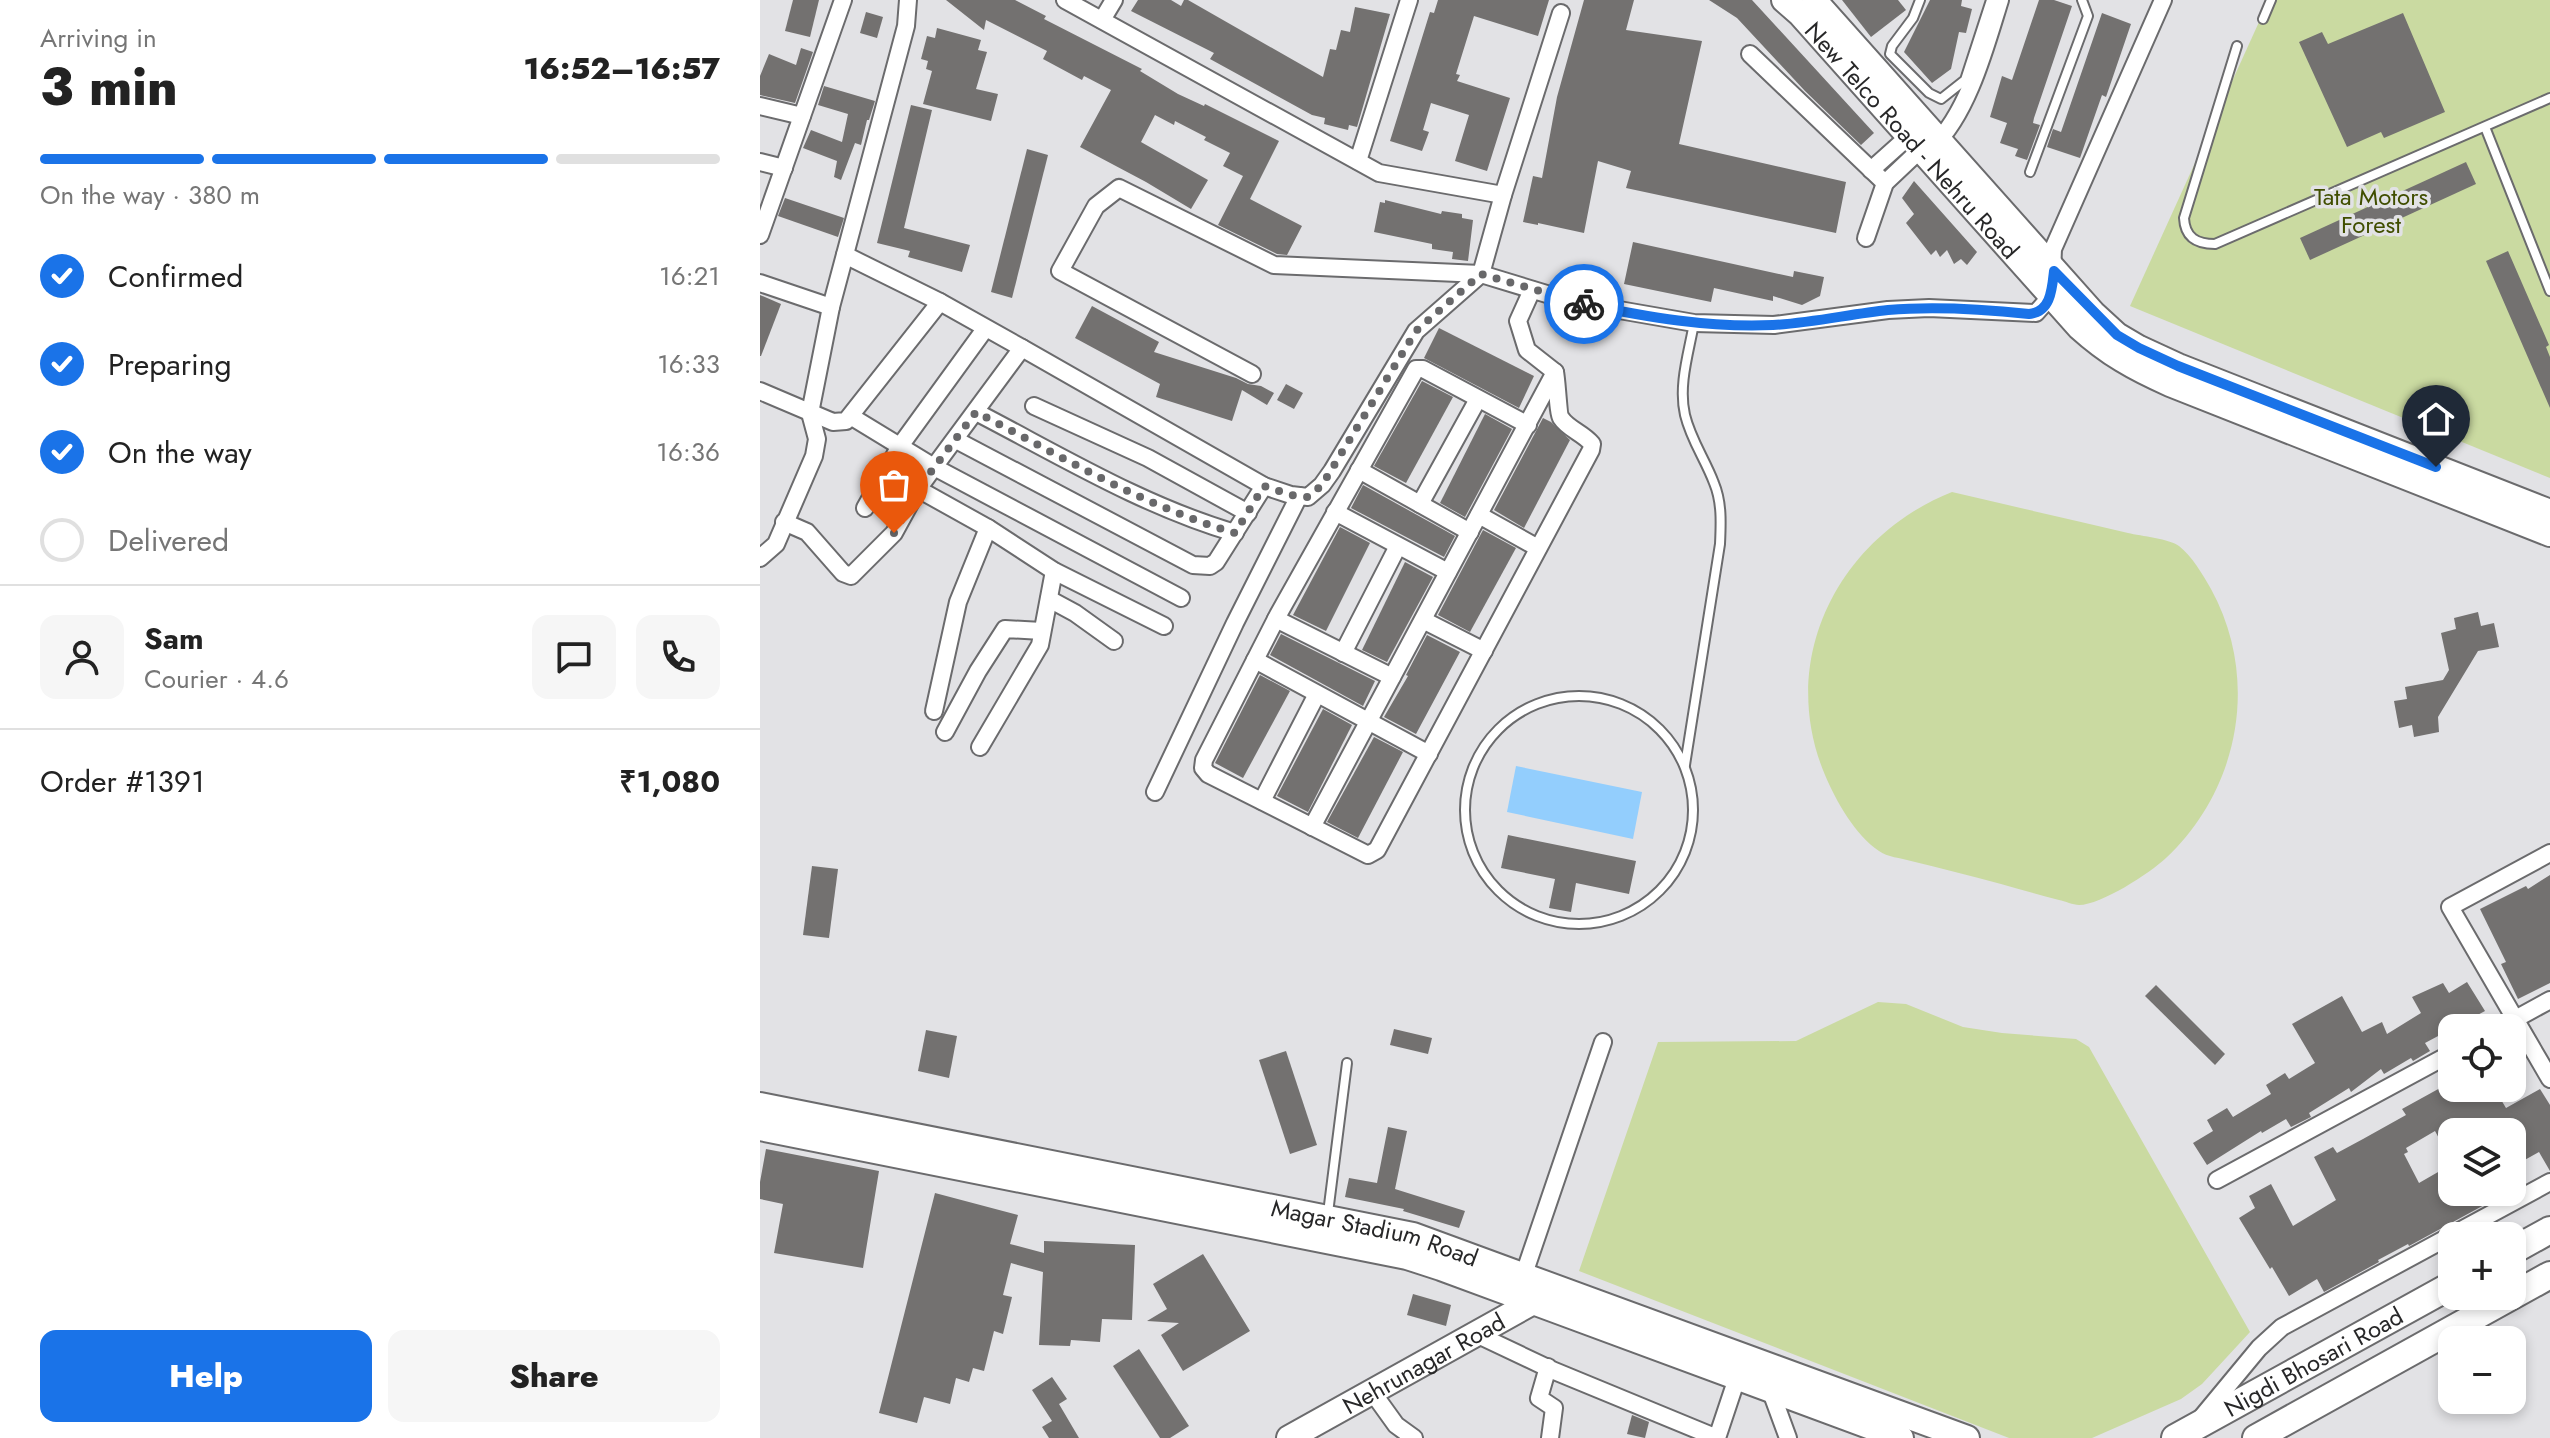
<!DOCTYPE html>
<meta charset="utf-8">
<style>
body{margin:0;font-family:Jost,sans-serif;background:#f6f6f6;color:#222;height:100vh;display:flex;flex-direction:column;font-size:30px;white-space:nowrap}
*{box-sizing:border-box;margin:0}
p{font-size:26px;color:#767676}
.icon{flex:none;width:44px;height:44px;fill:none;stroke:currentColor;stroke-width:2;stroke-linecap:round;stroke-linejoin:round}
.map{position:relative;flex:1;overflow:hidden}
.drawer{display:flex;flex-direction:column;background:#fff;width:760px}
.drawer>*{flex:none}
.fabs{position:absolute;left:1678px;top:1014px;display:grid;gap:16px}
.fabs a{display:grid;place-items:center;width:88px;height:88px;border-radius:16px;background:#fff;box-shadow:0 4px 12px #0003;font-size:40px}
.pin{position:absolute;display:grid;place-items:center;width:68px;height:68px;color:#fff;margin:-82px -34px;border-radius:50% 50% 50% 0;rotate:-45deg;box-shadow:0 0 8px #0007}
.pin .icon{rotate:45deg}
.courier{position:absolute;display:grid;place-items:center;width:80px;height:80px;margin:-40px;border:6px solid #1a73e8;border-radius:50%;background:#fff;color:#222;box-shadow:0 2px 10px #0007}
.overview em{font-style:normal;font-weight:800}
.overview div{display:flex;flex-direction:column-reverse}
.overview{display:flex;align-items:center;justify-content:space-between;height:136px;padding:0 40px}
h1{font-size:52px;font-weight:800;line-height:60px}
.bar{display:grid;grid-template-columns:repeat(4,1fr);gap:12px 8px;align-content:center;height:96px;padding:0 40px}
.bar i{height:10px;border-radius:6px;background:#e0e0e0}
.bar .on{background:#1a73e8}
.bar p{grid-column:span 4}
.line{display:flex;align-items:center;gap:20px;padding:0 40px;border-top:2px solid #e0e0e0}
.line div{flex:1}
.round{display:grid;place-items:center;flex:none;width:84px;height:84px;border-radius:16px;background:#f6f6f6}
ol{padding:0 40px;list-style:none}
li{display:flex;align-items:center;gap:24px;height:88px}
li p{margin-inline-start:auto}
li .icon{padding:8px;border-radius:50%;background:#1a73e8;color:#fff;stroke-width:4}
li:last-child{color:#767676}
li i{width:44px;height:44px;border:4px solid #e0e0e0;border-radius:50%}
.cta{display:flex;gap:16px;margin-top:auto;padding:16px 40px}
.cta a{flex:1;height:92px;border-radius:16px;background:#1a73e8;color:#fff;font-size:32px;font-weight:800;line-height:92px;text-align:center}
.cta a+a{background:#f6f6f6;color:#222}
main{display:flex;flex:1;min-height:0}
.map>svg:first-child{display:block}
</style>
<main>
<section class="drawer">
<div class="overview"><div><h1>3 min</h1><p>Arriving in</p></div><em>16:52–16:57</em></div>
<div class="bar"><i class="on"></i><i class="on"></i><i class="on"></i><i></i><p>On the way · 380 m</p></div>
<ol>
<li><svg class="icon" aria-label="check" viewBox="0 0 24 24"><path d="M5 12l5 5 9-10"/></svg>Confirmed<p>16:21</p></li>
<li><svg class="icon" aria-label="check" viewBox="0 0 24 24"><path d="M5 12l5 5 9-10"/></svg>Preparing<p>16:33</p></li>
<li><svg class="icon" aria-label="check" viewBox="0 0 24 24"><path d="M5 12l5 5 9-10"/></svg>On the way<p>16:36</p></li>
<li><i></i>Delivered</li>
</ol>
<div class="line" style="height:144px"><a class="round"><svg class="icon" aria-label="person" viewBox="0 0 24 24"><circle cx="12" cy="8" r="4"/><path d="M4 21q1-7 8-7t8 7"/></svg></a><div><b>Sam</b><p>Courier · 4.6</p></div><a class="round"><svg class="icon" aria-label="chat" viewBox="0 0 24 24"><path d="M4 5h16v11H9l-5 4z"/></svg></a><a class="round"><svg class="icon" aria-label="phone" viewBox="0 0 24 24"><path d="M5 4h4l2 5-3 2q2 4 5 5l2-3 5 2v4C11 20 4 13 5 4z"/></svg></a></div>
<div class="line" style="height:104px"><div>Order #1391</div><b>₹1,080</b></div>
<div class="cta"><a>Help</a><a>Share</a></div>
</section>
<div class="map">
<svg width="1790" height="1438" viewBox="0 0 1790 1438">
<rect width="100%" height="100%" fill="#e2e2e5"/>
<g fill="#cadaa1">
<polygon points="1509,0 1790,0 1790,478 1370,306"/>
<path d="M1192,492c59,14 117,27 176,41 13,3 42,6 51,13 13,10 24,29 32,43 49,89 29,200 -45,269 -16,15 -65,47 -87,47 -6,0 -14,-4 -20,-5 -19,-5 -38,-10 -58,-16 -30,-8 -60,-16 -90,-23 -10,-3 -24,-4 -32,-10 -24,-16 -43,-50 -54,-76 -49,-116 14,-238 127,-283z"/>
<polygon points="1118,1002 1146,1004 1203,1027 1242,1033 1316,1039 1329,1047 1490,1332 1442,1384 1421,1399 1332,1438 1249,1438 819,1271 898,1042 1036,1041"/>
</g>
<polygon fill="#93cefd" points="756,766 882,792 873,839 747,812"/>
<g fill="#737170">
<polygon points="33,0 59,0 50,37 25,31"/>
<polygon points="186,0 255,0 286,16 284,19 382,69 380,71 418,94 444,106 445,104 519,141 490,199 542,226 527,255 517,254 458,225 483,176 463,166 470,153 444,140 446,137 415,121 414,125 395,115 381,142 448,180 431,209 386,182 320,147 351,90 324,76 322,80 283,59 287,51 226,20 224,30"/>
<polygon points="378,0 411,0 421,6 424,0 428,0 563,77 570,49 576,50 581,30 590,32 595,7 630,14 597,127 589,125 588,130 564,124 565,118 552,115 450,59 454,53 371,11"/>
<polygon points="678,0 789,0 778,36 714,16 696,74 700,75 697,81 750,98 727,171 695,161 709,115 671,103 663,130 669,132 662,151 630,141 670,12 674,13"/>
<polygon points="824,0 874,0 866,30 942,41 919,144 1086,182 1076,233 866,188 871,171 838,161 824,233 778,223 778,225 763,222 773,176 782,178 797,97"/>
<polygon points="949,0 992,0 1114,133 1101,145 1045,91 977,18"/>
<polygon points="1082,0 1138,0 1146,10 1111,37"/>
<polygon points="1170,0 1202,0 1201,6 1212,9 1206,33 1199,32 1191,69 1172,83 1144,52"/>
<polygon points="1279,0 1294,0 1312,6 1274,118 1273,123 1280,125 1267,160 1255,156 1258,149 1240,143 1247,123 1230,117 1242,76 1252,80"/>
<polygon points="106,12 123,17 117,38 100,33"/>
<polygon points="1342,13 1371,24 1346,97 1342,95 1320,158 1287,147 1293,129 1301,132"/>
<polygon points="1643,13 1685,112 1624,138 1621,132 1587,147 1539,42 1562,32 1568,44"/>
<polygon points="177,28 221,40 218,50 227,52 216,89 238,94 231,121 163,104 172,71 166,69 168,61 161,59 167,36 175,38"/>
<polygon points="41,48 53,52 35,103 0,95 0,76 9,54 36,65"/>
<polygon points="64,86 115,101 109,120 107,120 101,145 95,143 81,180 74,177 77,161 43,148 51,130 82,142 88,114 58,105"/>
<polygon points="151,105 172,110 144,228 210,245 202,272 148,257 150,251 117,243"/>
<polygon points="267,149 288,155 252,298 231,292"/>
<polygon points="1706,162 1716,184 1550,260 1540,238"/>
<polygon points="1154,181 1217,252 1207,265 1201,259 1194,264 1187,250 1180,257 1176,250 1171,255 1146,223 1154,214 1142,198"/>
<polygon points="25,198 84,218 78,237 18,216"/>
<polygon points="625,200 681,214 682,211 702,214 702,218 713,220 708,261 692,259 693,252 672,249 672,244 614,232 620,202 625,203"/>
<polygon points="873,242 1033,277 1034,271 1064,277 1060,296 1042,305 1013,296 1013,301 954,288 951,302 864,284"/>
<polygon points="1748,251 1789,345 1786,347 1790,357 1790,408 1726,261"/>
<polygon points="0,295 21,304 1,356 0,356"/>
<polygon points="332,306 399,342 394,352 476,378 488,384 501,386 514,393 507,405 482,390 472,421 396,397 400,384 315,338"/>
<polygon points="679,328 774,376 759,408 664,358"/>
<polygon points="662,381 693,397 646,483 614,466"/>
<polygon points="526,384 543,393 534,409 517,400"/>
<polygon points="725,414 752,429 705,517 680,503"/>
<polygon points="783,418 791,422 810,440 764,528 734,510"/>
<polygon points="603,485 695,536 684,557 591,508"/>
<polygon points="580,527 610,543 566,631 533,615"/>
<polygon points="723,530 756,548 710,632 678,615"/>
<polygon points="645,562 673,577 627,662 602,650"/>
<polygon points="1718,612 1721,626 1734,623 1739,647 1718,651 1678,717 1679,732 1654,737 1652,725 1639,728 1634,701 1647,699 1645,687 1683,680 1689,670 1681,633 1696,629 1694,618"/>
<polygon points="521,634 615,681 603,706 510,655"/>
<polygon points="667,635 700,652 656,734 624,717 648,676 646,675"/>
<polygon points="500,675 530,691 483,778 455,763"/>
<polygon points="563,709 592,725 548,812 517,796"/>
<polygon points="614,737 643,752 598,838 567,822"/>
<polygon points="748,835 876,861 869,894 816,883 811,912 789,908 795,879 741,868"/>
<polygon points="52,866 78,869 69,938 43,935"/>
<polygon points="1790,875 1790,983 1758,999 1741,964 1746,962 1720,909 1766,886 1768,889"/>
<polygon points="1707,982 1725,1011 1665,1043 1670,1051 1653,1061 1651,1058 1624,1074 1621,1069 1591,1092 1589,1088 1549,1113 1551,1117 1531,1127 1526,1119 1502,1133 1501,1131 1447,1165 1433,1143 1453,1131 1447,1120 1467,1108 1473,1117 1511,1094 1506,1085 1525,1073 1529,1079 1555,1063 1532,1024 1582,996 1602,1032 1622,1022 1627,1034 1661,1013 1652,997 1683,983 1689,993"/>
<polygon points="1396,985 1465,1054 1455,1065 1385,996"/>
<polygon points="634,1029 672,1038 668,1054 630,1045"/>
<polygon points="166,1030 197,1036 189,1078 158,1071"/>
<polygon points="526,1051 557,1145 530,1154 499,1060"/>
<polygon points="1691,1082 1692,1088 1734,1088 1746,1108 1780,1089 1790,1105 1790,1171 1779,1152 1752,1167 1752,1132 1692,1132 1692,1162 1675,1131 1646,1148 1648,1152 1644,1154 1659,1183 1692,1164 1692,1192 1748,1192 1649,1246 1648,1244 1618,1260 1619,1262 1564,1292 1557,1279 1529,1296 1512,1267 1510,1269 1479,1218 1495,1208 1489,1196 1511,1184 1533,1226 1576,1200 1554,1157 1573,1147 1577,1153 1603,1139 1646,1115 1642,1109"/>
<polygon points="628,1127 647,1131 635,1189 705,1211 699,1228 643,1211 644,1209 585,1197 589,1178 617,1183"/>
<polygon points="6,1149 119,1171 103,1268 14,1253 23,1204 0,1199 0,1182"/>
<polygon points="175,1193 258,1215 250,1244 284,1253 284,1241 375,1245 372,1320 342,1319 340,1342 311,1340 310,1346 279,1345 283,1272 251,1263 243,1295 252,1297 243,1334 234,1331 224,1371 213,1368 209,1382 196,1378 190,1404 164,1397 157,1423 119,1413"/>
<polygon points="443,1254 490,1331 423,1371 401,1335 419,1323 387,1321 407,1309 393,1284"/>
<polygon points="653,1294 691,1305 686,1326 647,1315"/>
<polygon points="379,1349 429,1426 410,1438 400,1438 353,1366"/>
<polygon points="292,1377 307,1399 299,1404 319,1438 289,1438 282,1427 292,1421 272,1390"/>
<polygon points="872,1415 889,1422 885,1438 867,1434"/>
</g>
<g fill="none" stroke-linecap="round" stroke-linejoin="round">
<defs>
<g id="lane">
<polyline points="1160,0 1153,18 1132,46 1130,54 1169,93 1181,99 1205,80 1231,0"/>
<polyline points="1503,19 1511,0"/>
<path d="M1477,46l-53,172c1,20 13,26 31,26l335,-146"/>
<polyline points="1725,127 1790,291"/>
<polyline points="1270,172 1328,16 1322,0"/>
<circle cx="819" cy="810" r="114"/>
<path d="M925,765l35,-221c1,-21 2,-42 -6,-61 -9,-24 -23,-43 -29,-68 -7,-30 4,-63 9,-92"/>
<polyline points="568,1213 587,1063"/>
</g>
<g id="street">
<polyline points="305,0 619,173 743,195"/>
<polyline points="342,20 354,0"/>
<polyline points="990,54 1125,183"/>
<polyline points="0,106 42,116"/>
<path d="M1173,146c35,-32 53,-101 67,-146"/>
<polyline points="598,161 649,0"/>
<polyline points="0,162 24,168"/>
<polyline points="1111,170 1149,136"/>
<polyline points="0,235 83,0"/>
<polyline points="1106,238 1125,183 1161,149"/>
<polyline points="85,255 180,302 262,348"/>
<polyline points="0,283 71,307"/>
<polyline points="492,374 300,271 336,206 359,188 514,265 721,274 813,302 934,323 1014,325 1128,310 1169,308 1276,313 1291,296 1293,249 1403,0"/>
<polyline points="0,391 73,422 86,421 180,302"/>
<polyline points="274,406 388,458 488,513"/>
<path d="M216,412c85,44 167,94 259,121"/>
<polyline points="92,417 174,467 262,348 504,486 531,495 548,497 562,485 572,471 656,331 721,274 743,195 801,13"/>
<path d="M768,425l-105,-56h-7l-138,246 -74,145 -1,8 5,6 160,81 9,-5 214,-400 1,-6c-9,-11 -24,-15 -31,-26 -3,-4 -4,-37 -6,-46"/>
<polyline points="196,440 433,565 450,566 456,562 504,486"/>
<polyline points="599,470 710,532"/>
<polyline points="158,489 228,528 294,571 404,626"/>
<polyline points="660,504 718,399"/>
<polyline points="105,508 140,446 225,329"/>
<polyline points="575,512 688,572"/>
<polyline points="719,515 778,548"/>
<polyline points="24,522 47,532 83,573 91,576 134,533 158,489 174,467 421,598"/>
<polyline points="0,558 16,544 54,456 57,439 50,413 71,307 146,26 148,0"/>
<polyline points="289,599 315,613 354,641"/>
<polyline points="516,619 632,677"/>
<polyline points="663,620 724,651"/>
<polyline points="583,653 638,546"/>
<polyline points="495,660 669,754"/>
<polyline points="174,711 198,602 228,528"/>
<polyline points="185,732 218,671 245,629 282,631"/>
<polyline points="220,747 280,645 294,571"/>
<polyline points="395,792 475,623 539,496"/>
<polyline points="502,801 557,694"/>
<polyline points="552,827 795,372 767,350 758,321 772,290"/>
<polyline points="1790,853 1690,907 1790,1079"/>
<polyline points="1739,1028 1790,1000"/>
<polyline points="1457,1180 1692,1053"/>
<polyline points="764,1274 843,1042"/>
<polyline points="716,1334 792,1370 957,1438"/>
<polyline points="788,1367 779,1398 794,1408 790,1438"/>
<polyline points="1010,1389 1028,1438"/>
<polyline points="613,1393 636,1425 654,1438"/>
<polyline points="1441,1418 1499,1348 1522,1327 1790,1182"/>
<polyline points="957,1438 980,1369"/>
</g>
<g id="secondary">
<path id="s1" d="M1024,0l16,14 279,313c30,27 55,41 91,57l380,150"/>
<polyline points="1054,0 1333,313 1357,335 1379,348 1418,366 1790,512"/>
<path id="s2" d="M0,1105l653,130 554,203"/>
<polyline points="0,1128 647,1257 681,1268 1141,1438"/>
<path id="s3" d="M529,1438l253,-141"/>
</g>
<g id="primary">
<polyline points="1752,1251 1790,1230"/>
<path id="s4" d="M1415,1438l277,-153"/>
<polyline points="1496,1438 1790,1275"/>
</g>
</defs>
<use href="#lane" stroke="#6b6b6d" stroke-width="12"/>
<use href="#street" stroke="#6b6b6d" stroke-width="20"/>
<use href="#secondary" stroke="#6b6b6d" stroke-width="28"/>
<use href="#primary" stroke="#6b6b6d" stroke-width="30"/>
<use href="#lane" stroke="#fff" stroke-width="8"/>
<use href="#street" stroke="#fff" stroke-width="16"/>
<use href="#secondary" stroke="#fff" stroke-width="24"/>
<use href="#primary" stroke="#fff" stroke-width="26"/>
</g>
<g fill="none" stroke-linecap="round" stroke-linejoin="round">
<path stroke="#68686a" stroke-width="8" stroke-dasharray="0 14.4" d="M134,533l24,-44 58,-77c85,44 167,94 259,121l29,-47 27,9 17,2 14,-12 94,-154 65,-57 103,30"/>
<path stroke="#1a73e8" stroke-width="10" d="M824,304c63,13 125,24 189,21 39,-2 77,-11 115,-15 47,-4 94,-1 141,4 22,-2 23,-25 25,-43l63,64 22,13 39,18 258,101"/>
</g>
<g text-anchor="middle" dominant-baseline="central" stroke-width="7" stroke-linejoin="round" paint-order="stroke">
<g font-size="24" fill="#272728" stroke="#e2e2e5">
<text stroke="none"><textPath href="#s1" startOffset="190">New Telco Road - Nehru Road</textPath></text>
<text stroke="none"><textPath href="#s2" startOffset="628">Magar Stadium Road</textPath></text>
<text stroke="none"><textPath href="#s4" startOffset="158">Nigdi Bhosari Road</textPath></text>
<text stroke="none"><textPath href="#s3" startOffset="154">Nehrunagar Road</textPath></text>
</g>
<g font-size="24" fill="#404e00" stroke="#e2e2e5">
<text x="1611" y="196">Tata Motors<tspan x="1611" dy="28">Forest</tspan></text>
</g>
</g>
</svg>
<div class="fabs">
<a><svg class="icon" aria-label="locate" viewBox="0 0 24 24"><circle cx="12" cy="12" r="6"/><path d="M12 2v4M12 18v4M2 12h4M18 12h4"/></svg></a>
<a><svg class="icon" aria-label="layers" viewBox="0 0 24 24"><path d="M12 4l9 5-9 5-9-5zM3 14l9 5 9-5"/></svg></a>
<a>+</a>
<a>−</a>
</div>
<div class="pin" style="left:134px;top:533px;background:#ea580c"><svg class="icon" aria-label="bag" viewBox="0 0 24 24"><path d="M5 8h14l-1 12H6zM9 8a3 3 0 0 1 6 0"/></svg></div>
<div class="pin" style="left:1676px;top:467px;background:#1f2937"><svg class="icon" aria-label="home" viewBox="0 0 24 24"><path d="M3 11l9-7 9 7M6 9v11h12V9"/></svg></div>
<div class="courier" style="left:824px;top:304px"><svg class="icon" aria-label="bike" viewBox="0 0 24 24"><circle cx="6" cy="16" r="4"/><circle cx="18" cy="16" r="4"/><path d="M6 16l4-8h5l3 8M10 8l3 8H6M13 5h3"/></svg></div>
</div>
</main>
